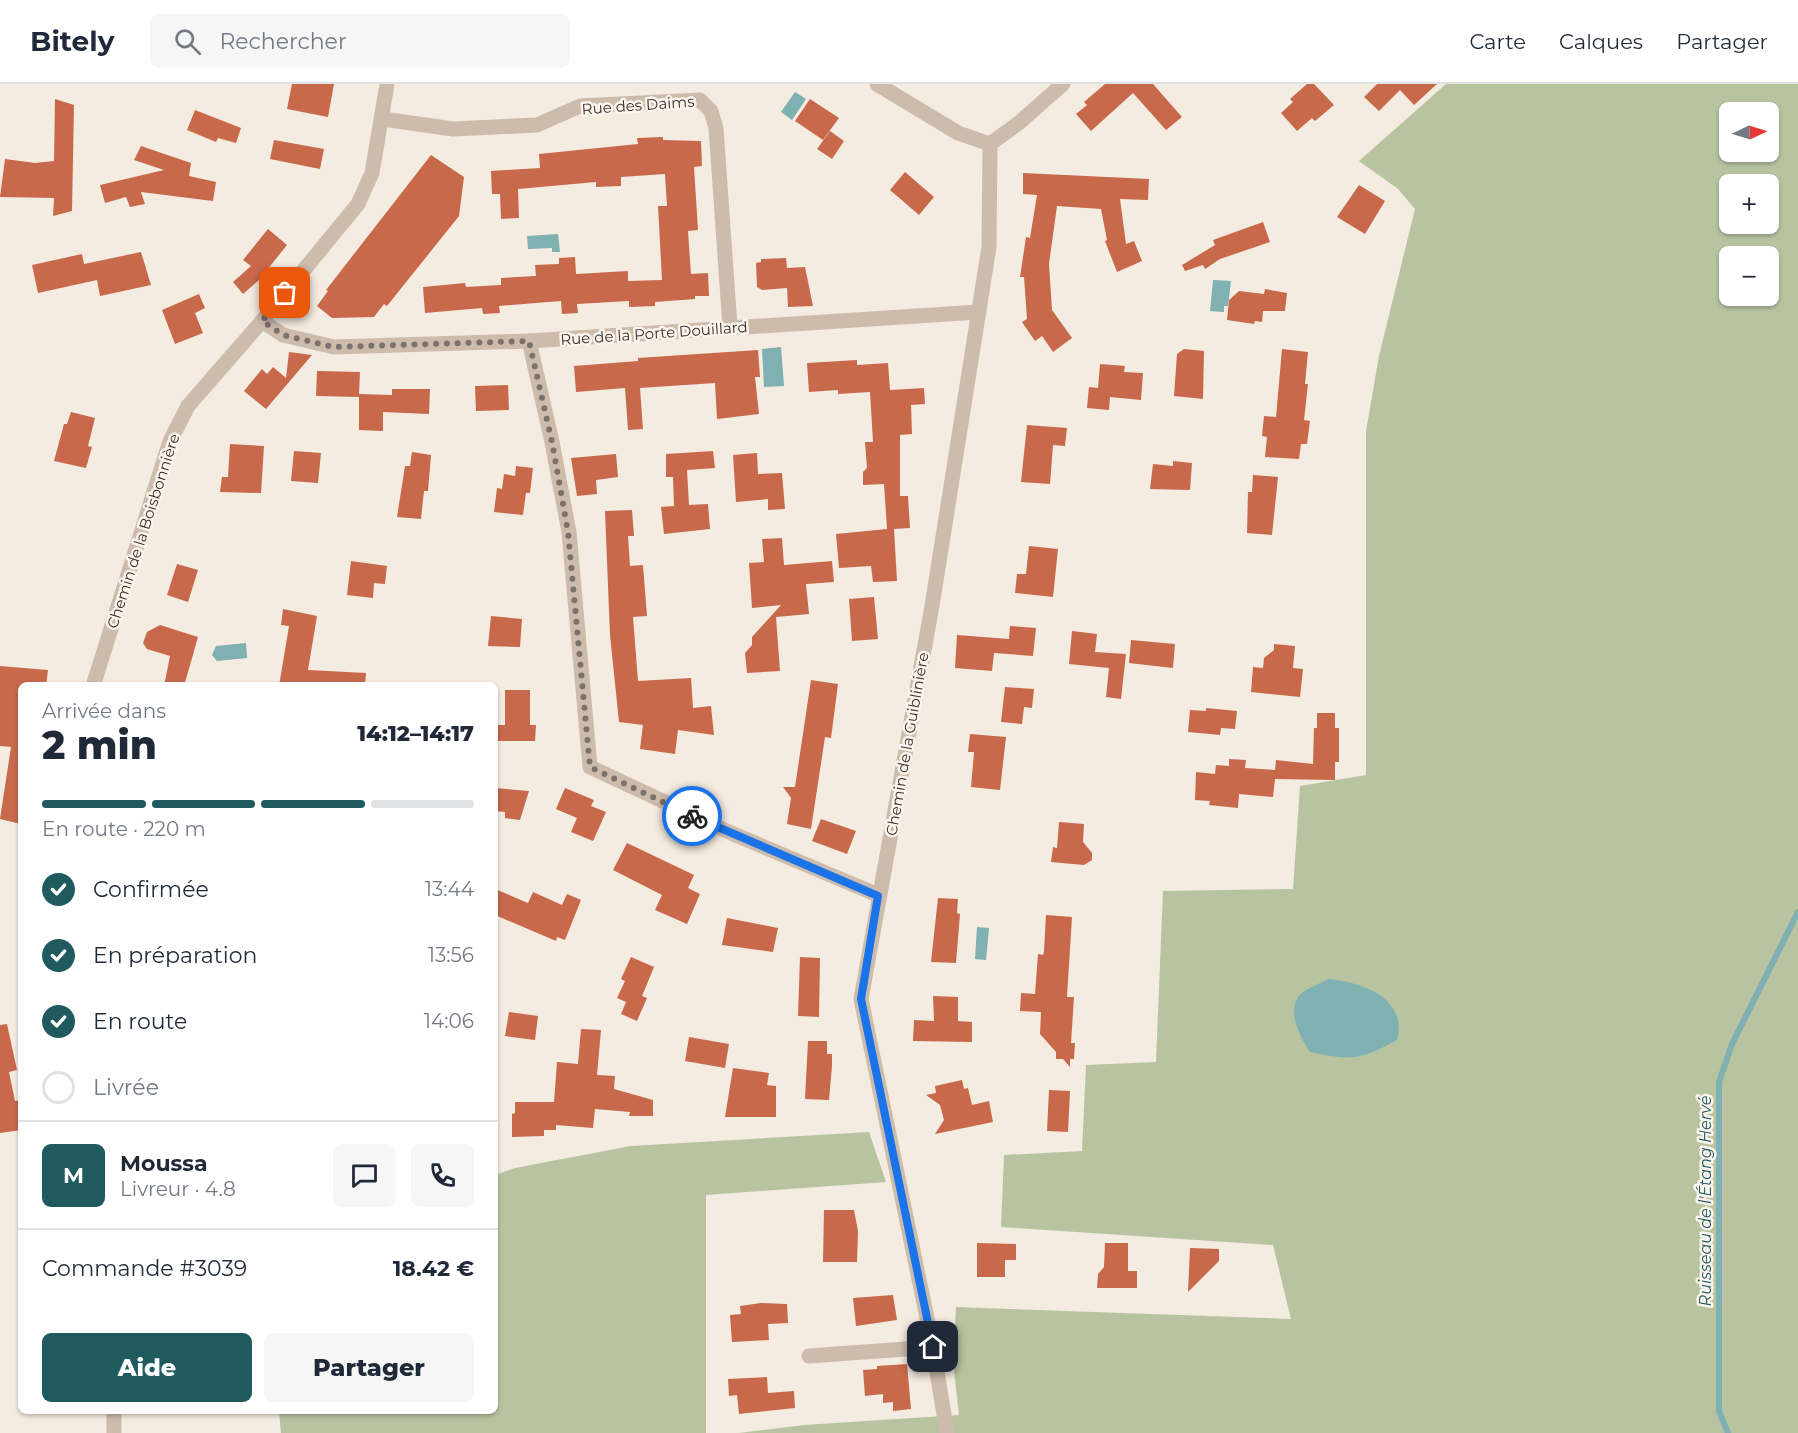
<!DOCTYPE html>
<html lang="fr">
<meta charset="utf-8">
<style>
body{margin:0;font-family:Montserrat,sans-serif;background:#f6f6f7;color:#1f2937;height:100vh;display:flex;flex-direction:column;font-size:22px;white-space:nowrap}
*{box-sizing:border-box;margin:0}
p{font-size:20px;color:#747a83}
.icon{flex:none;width:33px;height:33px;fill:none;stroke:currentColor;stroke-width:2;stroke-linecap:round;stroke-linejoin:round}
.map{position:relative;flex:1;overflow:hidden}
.sheet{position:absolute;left:18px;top:598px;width:480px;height:732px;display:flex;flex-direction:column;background:#fff;border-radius:9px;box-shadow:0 2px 4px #0004}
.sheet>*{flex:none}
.needle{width:39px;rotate:86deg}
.tools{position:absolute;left:1719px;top:18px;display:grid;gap:12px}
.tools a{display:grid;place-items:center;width:60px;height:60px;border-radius:9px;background:#fff;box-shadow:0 2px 4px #0004;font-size:30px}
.pin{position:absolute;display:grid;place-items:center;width:51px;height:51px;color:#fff;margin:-26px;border-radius:12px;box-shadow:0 3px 9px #0006}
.courier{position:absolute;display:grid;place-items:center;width:60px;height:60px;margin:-30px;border:4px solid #1a73e8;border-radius:50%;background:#fff;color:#222;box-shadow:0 2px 8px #0007}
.head em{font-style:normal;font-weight:800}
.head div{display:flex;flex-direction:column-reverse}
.head{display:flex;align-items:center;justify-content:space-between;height:102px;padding:0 24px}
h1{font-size:39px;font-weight:800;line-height:45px}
.bar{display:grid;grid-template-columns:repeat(4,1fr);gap:9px 6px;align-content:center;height:72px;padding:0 24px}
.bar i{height:8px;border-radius:4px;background:#e0e1e3}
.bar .current{background:#1f5a5e}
.bar p{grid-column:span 4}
.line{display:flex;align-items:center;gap:15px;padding:0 24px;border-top:2px solid #e0e1e3}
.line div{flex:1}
.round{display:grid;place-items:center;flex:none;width:63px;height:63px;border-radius:9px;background:#f6f6f7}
ol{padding:0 24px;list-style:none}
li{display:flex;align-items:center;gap:18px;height:66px}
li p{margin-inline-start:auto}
li .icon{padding:6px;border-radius:50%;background:#1f5a5e;color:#fff;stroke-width:4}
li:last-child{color:#747a83}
li i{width:33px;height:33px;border:3px solid #e0e1e3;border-radius:50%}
.button{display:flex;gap:12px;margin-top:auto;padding:12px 24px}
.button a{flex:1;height:69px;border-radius:9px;background:#1f5a5e;color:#fff;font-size:24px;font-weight:800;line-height:69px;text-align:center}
.button a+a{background:#f6f6f7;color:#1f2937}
header{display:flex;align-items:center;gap:36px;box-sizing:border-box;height:84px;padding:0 30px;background:#fff;border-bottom:2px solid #e0e1e3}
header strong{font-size:28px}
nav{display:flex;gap:33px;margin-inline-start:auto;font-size:21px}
.search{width:420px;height:54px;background:#f6f6f7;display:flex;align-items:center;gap:15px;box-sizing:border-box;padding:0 21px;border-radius:9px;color:#747a83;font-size:22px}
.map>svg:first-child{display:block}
</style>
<header>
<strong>Bitely</strong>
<div class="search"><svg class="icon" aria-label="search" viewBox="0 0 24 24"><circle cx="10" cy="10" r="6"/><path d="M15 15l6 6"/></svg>Rechercher</div>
<nav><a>Carte</a><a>Calques</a><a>Partager</a></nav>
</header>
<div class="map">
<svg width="1798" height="1349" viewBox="0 0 1798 1349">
<rect width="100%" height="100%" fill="#f4ebe1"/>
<g fill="#b8c4a0" fill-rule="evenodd">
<path d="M1446,0h352v1349h-1059l65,-8 155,-10 -6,-53 3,-55 335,12 -18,-74 -272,-18 3,-72 78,-4 4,-86 70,-3 7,-171 130,-2 7,-103 66,-11v-344l13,-75 36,-147 -17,-20 -39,-28zM1730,28h38v40h-38zM1730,100h38v40h-38zM1730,172h38v40h-38z"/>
<polygon points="869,1048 886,1098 706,1111 706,1349 281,1349 279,1328 495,1328 495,1091 515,1084 631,1062"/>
</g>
<g fill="#7fb0b2">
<polygon points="795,8 806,15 792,36 781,28"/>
<polygon points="558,150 560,168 552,168 552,164 528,165 527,152"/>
<polygon points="1213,196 1231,197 1228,222 1224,222 1224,228 1210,227"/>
<polygon points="781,263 784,302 764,303 762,265"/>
<polygon points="246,559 247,574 217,577 212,571 216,562"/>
<polygon points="977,843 989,844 986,876 975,875"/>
<path d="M1329,895c34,4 79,19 68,61 -37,20 -45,21 -87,12 -10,-15 -26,-45 -7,-60 7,-5 18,-9 26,-13z"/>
</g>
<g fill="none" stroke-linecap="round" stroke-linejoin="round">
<polyline stroke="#7fb0b2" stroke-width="6" points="1728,1349 1719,1327 1719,998 1732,960 1798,828"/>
</g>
<g fill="#c8694b">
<polygon points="292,0 334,0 328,33 287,25"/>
<polygon points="1105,0 1153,0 1182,33 1166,46 1133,9 1091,47 1076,30 1087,21 1084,18"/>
<polygon points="1307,0 1314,0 1334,21 1315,37 1312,34 1297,47 1281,29 1293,18 1290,15"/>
<polygon points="1377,0 1437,0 1414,21 1400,6 1379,27 1364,13"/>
<polygon points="55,15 74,21 72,127 53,132 54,114 0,113 5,75 35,79 54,77"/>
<polygon points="810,15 839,34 823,56 795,37"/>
<polygon points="195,26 241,44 236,59 218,54 216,58 187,46"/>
<polygon points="830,47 844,57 832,75 817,65"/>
<polygon points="663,53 663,56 701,57 702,82 694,83 698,146 688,147 691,190 708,189 709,212 695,212 695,215 655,218 655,222 629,223 629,217 577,220 578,229 562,230 561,217 499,222 500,229 483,230 482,224 425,229 423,203 465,199 466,203 501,201 501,194 536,192 535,181 559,180 559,174 575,173 576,190 628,187 628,197 662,196 658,122 667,122 665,90 621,93 621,102 596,103 596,98 518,105 519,134 501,135 500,110 492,110 491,87 540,84 539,70 638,60 637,54"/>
<polygon points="274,56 324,65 320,85 270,75"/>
<polygon points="141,62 191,79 189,92 216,98 213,117 141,108 145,120 130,123 126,113 105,119 100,101 164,86 134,76"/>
<polygon points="431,71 464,93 459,132 387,222 384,220 374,233 332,234 317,222 328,207 326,206"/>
<polygon points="905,88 934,113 919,131 890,106"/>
<polygon points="1023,89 1149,95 1148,116 1120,115 1126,160 1134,157 1142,177 1117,188 1105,157 1107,156 1101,125 1057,122 1049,180 1052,226 1072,254 1053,268 1042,252 1035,257 1022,238 1027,235 1024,193 1020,193 1026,153 1030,154 1037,111 1023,110"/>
<polygon points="1359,101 1385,117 1365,150 1337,133"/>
<polygon points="1263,138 1270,158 1220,175 1205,185 1203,181 1185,187 1182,181 1215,161 1213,156"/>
<polygon points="268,145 287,161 259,196 243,210 233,198 251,182 243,176"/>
<polygon points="141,168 151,201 100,212 97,196 38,209 32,181 82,170 84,180"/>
<polygon points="786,174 787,184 805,183 813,222 788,223 787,204 762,206 757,203 756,179 761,178 761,175"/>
<polygon points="1265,205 1287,209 1285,227 1263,227 1262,238 1255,237 1254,240 1227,236 1229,216 1239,207 1264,210"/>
<polygon points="199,210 205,224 195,229 203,249 175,260 162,226"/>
<polygon points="1184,265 1204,267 1203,315 1174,312 1177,270"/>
<polygon points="1282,265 1308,268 1305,300 1308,300 1304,336 1310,337 1307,360 1301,360 1299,375 1265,373 1267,353 1262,352 1264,332 1276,333"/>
<polygon points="758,266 760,293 755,293 759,330 717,335 715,299 640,304 643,345 628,346 625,304 576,308 574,282 638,277 638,274"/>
<polygon points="289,268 312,271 266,325 244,307 262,285 267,290 273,283 286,294"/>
<polygon points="857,276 857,281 888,279 890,306 924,304 925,320 911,321 912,350 900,351 900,412 908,412 910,444 894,445 897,497 873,498 871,482 839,484 836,450 887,445 884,400 863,401 863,388 867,384 865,358 873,358 870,308 838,310 838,306 809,308 807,279"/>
<polygon points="1100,280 1125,282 1124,288 1143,289 1141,316 1110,313 1109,326 1087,324 1089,303 1098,304"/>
<polygon points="317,287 360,288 359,310 392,311 392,305 430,305 429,330 383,328 383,347 359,346 359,313 316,312"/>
<polygon points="508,301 509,326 476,327 475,302"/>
<polygon points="71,328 95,334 88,362 92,363 86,384 54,377 64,340 67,340"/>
<polygon points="1027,341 1067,344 1065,362 1053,361 1050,400 1021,398"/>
<polygon points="230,360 264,362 261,409 220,408 222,393 228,393"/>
<polygon points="294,367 321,369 318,399 291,397"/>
<polygon points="713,367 715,384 687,386 689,421 708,420 710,445 664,450 661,423 674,422 673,393 666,393 666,370"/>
<polygon points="412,368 431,371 428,407 424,407 421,435 397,433 405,382 410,382"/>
<polygon points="757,369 758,390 782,389 785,425 768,426 768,415 736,418 733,371"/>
<polygon points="616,370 618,393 596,396 597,410 577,412 571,374"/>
<polygon points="1173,377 1192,379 1190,406 1150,405 1153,380 1173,382"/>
<polygon points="516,382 533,384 530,409 526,409 523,431 494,428 497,404 502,405 504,390 515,392"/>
<polygon points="1253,391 1278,393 1272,451 1247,449 1248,408 1252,408"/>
<polygon points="632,426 634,452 628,452 630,482 643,481 647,532 633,533 638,597 691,594 693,624 711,622 714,651 678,646 675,670 640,665 643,641 619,638 610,551 605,427"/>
<polygon points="782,454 784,481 832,477 834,498 806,500 809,530 776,533 780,587 747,589 745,569 752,561 752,553 781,521 752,524 749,479 764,478 762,455"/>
<polygon points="1029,462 1058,465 1053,513 1015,509 1017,490 1026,490"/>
<polygon points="351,477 387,482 385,500 374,499 373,514 347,511"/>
<polygon points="177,480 198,486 188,518 167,511"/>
<polygon points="874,513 878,555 852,557 849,515"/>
<polygon points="283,525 317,532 308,586 366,589 365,602 279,602 289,542 281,541"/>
<polygon points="491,532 522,535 520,563 488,562"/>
<polygon points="160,541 198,553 184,602 164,602 170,572 147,565 143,559 147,548"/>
<polygon points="1010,542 1036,544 1033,572 994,569 992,587 955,584 957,551 1009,555"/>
<polygon points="1072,547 1097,550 1095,568 1126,570 1121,615 1106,613 1109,584 1069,580"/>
<polygon points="1131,556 1175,560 1173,584 1129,579"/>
<polygon points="1274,560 1295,562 1293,584 1303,585 1300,613 1251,608 1253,583 1263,584 1264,574 1274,566"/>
<polygon points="0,582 48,586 46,602 21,602 21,740 0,735 11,663 0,662"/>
<polygon points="811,596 838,600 831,654 825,653 811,745 787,740 791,714 783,703 795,703"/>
<polygon points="1005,603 1034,605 1032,624 1024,623 1022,640 1001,638"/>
<polygon points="505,606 530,606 530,641 536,641 535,657 496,657 496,641 505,641"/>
<polygon points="1206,624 1237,627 1235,645 1221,644 1220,651 1188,648 1190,626 1206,627"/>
<polygon points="1317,629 1335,629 1335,644 1339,644 1339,678 1335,678 1335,696 1275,695 1273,713 1239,710 1238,724 1209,721 1210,717 1195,716 1196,688 1215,690 1216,681 1229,682 1229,675 1246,676 1245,684 1275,686 1276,676 1313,680 1314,644 1317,644"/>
<polygon points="970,650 1006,653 1000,706 971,703 974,668 968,668"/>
<polygon points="495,704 529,707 520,736 505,734 505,728 495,727"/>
<polygon points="565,704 594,716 591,722 606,728 593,757 571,748 577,734 556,725"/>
<polygon points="821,735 856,747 847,770 812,757"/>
<polygon points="1059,738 1084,740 1083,758 1092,769 1092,776 1084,781 1051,778 1053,763 1057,764"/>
<polygon points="627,759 694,791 688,804 700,810 687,840 655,826 662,811 613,786"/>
<polygon points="495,805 528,819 533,808 562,821 567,810 581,816 565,856 557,853 556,857 495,831"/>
<polygon points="938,814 958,815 957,829 960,830 956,879 931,878"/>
<polygon points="1046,831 1072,833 1067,913 1074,913 1071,959 1075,959 1074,975 1070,975 1070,983 1063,975 1056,975 1056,968 1040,950 1041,928 1020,927 1021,909 1035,910 1038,870 1043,871 1044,867"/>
<polygon points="727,834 778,844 773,868 722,861"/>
<polygon points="631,873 654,883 642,912 647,914 637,937 621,930 626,918 617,914 625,897 621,895"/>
<polygon points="800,873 820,874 819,933 798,932"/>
<polygon points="933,912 958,913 958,937 972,938 972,958 913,957 914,936 934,937"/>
<polygon points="509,928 538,932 535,956 505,952"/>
<polygon points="7,940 17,986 9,988 15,1017 21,1016 21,1046 0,1049 0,941"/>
<polygon points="581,945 601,946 597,991 615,992 614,1005 653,1016 653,1032 629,1032 630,1028 595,1025 593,1044 556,1041 556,1046 544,1046 544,1052 512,1053 512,1030 515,1029 515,1018 554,1018 557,978 578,980"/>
<polygon points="689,953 729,960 725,984 685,977"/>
<polygon points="808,957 827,957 827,970 832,970 832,982 829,1016 805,1015"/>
<polygon points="733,984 769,989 767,1001 776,1002 776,1033 725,1033"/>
<polygon points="962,996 964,1005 968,1004 972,1021 989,1017 993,1038 935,1050 944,1036 940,1021 926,1011 936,1009 935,1002"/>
<polygon points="1049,1006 1070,1007 1068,1048 1047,1047"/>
<polygon points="824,1126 854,1126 858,1147 857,1178 823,1178"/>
<polygon points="977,1159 1016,1160 1016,1176 1005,1176 1005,1193 977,1193"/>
<polygon points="1105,1159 1128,1159 1128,1187 1137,1187 1137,1204 1097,1204 1098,1190 1104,1183"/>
<polygon points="1190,1164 1219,1165 1219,1177 1188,1208"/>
<polygon points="893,1211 897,1236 856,1242 853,1214"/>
<polygon points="761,1219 787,1220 788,1239 768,1240 769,1256 732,1258 730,1231 741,1230 740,1222"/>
<polygon points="907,1280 911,1325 893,1327 893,1318 883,1319 883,1310 865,1312 863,1286 877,1285 877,1282"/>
<polygon points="767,1293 768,1309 794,1307 795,1324 739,1330 737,1311 729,1312 728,1295"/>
</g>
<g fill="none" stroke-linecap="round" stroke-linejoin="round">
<g stroke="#cdbbac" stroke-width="15">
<polyline points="877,0 958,49 990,60"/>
<polyline points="383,35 453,45 537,41 580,22 700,16 711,27 716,44 730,243"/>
<polyline points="262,237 283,251 334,263 529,257 979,228"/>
<polyline points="529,257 552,358 569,448 590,683 731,749 878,811"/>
<polyline points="93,602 170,357 188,322 262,237 358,120 372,89 387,0"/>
<polyline points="809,1272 933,1263"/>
<polyline points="114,1328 114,1349"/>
<polyline points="947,1349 933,1263 861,915 932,522 989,163 990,60 1020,38 1063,0"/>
</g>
</g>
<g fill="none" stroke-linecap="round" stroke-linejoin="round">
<polyline stroke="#7c716b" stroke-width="6" stroke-dasharray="0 10.8" points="285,209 262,237 283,251 334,263 529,257 552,358 568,448 590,683 692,732"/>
<polyline stroke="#1a73e8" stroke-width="8" points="692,732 878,812 861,915 933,1263"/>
</g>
<g text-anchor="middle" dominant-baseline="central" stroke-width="5" stroke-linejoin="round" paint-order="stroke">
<g font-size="15" fill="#3b302b" stroke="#fbf5ee">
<text transform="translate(638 21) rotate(-4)">Rue des Daims</text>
<text transform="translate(654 249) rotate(-4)">Rue de la Porte Douillard</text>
<text transform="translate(143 447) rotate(-72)">Chemin de la Boisbonnière</text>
<text transform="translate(907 660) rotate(-80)">Chemin de la Guiblinière</text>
</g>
<g font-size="16" font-style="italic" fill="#1f5a5e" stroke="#fbf5ee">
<text transform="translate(1705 1117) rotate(-90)">Ruisseau de l'Étang Hervé</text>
</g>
</g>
</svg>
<div class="tools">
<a><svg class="needle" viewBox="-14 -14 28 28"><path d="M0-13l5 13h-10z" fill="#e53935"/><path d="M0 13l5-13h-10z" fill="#747a83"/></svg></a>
<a>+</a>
<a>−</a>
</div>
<div class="pin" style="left:285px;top:209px;background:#ea580c"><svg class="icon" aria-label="bag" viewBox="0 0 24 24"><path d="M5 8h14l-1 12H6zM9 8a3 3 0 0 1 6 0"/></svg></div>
<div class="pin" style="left:933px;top:1263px;background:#1f2937"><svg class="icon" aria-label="home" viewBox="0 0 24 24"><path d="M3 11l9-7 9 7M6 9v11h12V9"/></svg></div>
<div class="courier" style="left:692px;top:732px"><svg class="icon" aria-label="bike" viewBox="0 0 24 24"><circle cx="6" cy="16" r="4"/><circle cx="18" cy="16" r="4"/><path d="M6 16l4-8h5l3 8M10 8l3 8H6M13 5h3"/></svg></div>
<section class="sheet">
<div class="head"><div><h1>2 min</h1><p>Arrivée dans</p></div><em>14:12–14:17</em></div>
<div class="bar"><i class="current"></i><i class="current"></i><i class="current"></i><i></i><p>En route · 220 m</p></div>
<ol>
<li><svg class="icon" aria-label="check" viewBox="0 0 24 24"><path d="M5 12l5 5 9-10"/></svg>Confirmée<p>13:44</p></li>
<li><svg class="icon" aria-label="check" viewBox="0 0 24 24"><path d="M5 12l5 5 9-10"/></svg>En préparation<p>13:56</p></li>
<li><svg class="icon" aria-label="check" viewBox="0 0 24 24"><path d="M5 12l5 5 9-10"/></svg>En route<p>14:06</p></li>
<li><i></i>Livrée</li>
</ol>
<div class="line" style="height:108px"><b class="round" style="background:#1f5a5e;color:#fff">M</b><div><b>Moussa</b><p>Livreur · 4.8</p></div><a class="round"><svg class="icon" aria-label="chat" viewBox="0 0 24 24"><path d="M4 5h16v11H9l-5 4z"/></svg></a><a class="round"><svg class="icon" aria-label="phone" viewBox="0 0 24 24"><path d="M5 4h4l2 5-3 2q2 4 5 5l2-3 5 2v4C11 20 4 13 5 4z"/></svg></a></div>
<div class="line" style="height:78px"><div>Commande #3039</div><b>18.42 €</b></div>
<div class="button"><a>Aide</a><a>Partager</a></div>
</section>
</div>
